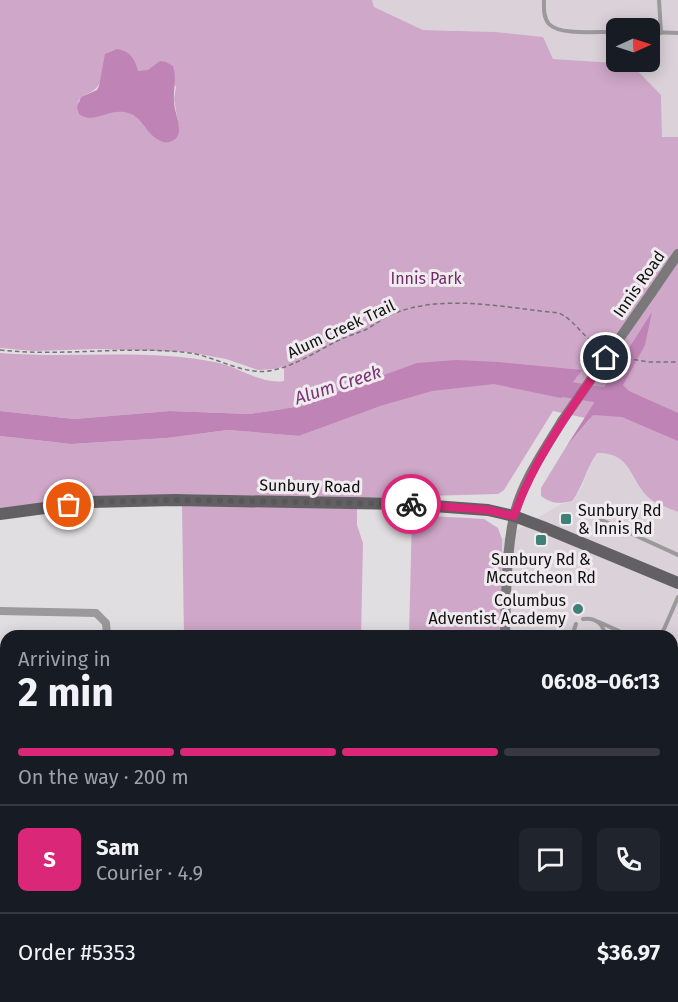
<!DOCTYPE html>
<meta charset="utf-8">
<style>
body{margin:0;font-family:"Fira Sans",sans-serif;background:#20242c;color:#f1f3f6;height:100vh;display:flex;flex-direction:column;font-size:22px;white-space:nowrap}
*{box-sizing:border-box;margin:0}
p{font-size:20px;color:#9ea1a6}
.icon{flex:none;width:33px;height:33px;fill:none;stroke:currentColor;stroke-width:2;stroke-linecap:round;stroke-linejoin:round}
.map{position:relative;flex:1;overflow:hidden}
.sheet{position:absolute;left:0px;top:630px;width:678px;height:372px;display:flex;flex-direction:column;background:#171b24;border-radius:18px 18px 0 0;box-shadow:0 3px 15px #0003}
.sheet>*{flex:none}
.needle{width:39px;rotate:87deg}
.buttons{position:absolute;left:606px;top:18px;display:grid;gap:12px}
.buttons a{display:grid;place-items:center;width:54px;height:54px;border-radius:9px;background:#171b24;box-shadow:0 3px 15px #0003;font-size:30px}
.pin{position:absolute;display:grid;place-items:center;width:51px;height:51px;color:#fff;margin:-26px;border:3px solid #fff;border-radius:50%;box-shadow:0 2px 6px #0007}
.courier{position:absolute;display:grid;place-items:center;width:60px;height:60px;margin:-30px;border:4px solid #db2777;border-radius:50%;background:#fff;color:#222;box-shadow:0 2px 8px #0007}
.head em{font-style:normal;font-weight:700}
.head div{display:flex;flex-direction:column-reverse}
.head{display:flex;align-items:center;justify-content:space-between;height:102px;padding:0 18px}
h1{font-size:39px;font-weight:700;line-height:45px}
.bar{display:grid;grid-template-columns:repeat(4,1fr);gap:9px 6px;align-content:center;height:72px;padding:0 18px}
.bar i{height:8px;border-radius:4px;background:#363941}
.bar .selected{background:#db2777}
.bar p{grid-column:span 4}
.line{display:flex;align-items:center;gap:15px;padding:0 18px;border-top:2px solid #363941}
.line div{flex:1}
.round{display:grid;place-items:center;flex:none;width:63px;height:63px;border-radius:9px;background:#20242c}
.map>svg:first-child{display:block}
</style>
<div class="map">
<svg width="678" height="1002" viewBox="0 0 678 1002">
<rect width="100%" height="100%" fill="#e1dee1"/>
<g fill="#dbd1d9" fill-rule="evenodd">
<path d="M372,0h306v137l-16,1 -1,-43 -30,-31 -78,-5 -11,-22 -47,-5 -72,-2 -49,-23zM616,28h34v34h-34z"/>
<polygon points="611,452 622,459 649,498 678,512 678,850 672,851 672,636 501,636 502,539 561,504 572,501 582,487 591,461 597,453"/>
</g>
<g fill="#cfa7c8" fill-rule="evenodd">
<path d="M0,0h372l2,7 49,23 72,2 48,5 10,22 78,5 30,31 1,42h16v375c-9,-4 -23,-8 -30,-15 -19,-19 -17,-45 -51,-44 -11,15 -13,32 -25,48 -13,3 -20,3 -31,-5v-8l25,-41 24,-28 -37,-8 -49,79 -6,4 -148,4 -168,-4 -182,18v-76l71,8 96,-6 61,-8 71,6 56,-21 -72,-6 -34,5 -79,-3 -96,8 -74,-8v-58c73,6 147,-5 219,10 22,5 43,22 65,18v-15l-8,3 -18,1 -32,-11 -38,-7 -91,-3 -63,2 -34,-3zM160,61l16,26 -2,12 5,29 -28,6 -15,-17 -7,-4 -9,-2 -11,2 -31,-11 3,-5c13,-6 20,-9 21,-24l34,-7 1,5c10,3 16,-4 23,-10z"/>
<polygon points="182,505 357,508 357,525 363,543 361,636 184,636"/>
<polygon points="412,515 484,519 498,528 502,539 501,636 409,636"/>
<polygon points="678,850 678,1002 507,1002 508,996 672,996 672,851"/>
<polygon points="375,996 422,996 414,1002 380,1002 375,999"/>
<polygon points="431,996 495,996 495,1002 426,1002"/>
</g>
<g fill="#bf83b6">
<path d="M117,49c13,2 18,10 21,22l10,-1 12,-9 6,1 7,4c4,14 0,24 1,37 1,12 12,32 -2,38 -4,2 -9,2 -13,-1 -13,-6 -17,-23 -31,-27 -18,-6 -34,12 -49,1l-2,-7 4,-10 16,-7 2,-4 6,-32z"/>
<polygon points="652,312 645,345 623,385 629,391 678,413 678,441 622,417 593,415 566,447"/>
<polygon points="456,360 498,362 582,370 561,398 494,384 432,391 380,406 299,436 228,430 167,438 71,444 0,436 0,411 74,419 170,411 249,414 304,406 337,392 417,363"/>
</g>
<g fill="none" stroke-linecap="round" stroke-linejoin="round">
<polyline stroke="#bf83b6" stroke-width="16" points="545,386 620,398"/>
<g stroke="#747274" stroke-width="1.5" stroke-dasharray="4.5 3" stroke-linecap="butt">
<path d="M0,350c63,7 127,-5 190,3 27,4 56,24 84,17 22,-5 42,-18 61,-28 10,-5 20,-8 30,-12 8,-4 15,-10 23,-14 52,-24 117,-8 171,-3 17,8 25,26 42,35"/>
<polyline points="619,357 648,362 678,362"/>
</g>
<g stroke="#9b999a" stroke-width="4">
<path d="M544,0c0,8 -1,17 5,24 11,12 51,7 67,8"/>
<polyline points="659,0 661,33"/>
<polyline points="650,32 678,33"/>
<polyline points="595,517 678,555"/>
<path d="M583,619c12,-2 21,5 22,17"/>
<polyline points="599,622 630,636"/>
<polyline points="572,636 576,624"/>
<polyline points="661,636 678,597"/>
<polyline points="672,657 674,658 672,663"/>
<polyline points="672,679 678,680"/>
</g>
<g stroke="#9b999a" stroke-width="8">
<polyline points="0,611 96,613 106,623 107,636"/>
<polyline points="0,736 6,736"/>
<polyline points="0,862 6,862"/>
<polyline points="0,988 6,988"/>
<polyline points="106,996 114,1002"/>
</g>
<g stroke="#7a7879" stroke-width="10">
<polyline points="652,292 678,254"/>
<path d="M505,636c1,-40 1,-81 9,-120 8,-34 30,-65 48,-95"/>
<polyline points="503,1002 503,996"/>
</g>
<polyline stroke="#626062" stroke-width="12" points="0,514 90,502 175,500 406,504 488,510 514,516 543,527 678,583"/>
<polyline stroke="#7a7879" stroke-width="10" points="562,421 652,292"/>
</g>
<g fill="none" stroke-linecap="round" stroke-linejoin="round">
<polyline stroke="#595759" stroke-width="6" stroke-dasharray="0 10.8" points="69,505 90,502 175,500 411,504"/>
<path stroke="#db2777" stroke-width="8" d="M411,504l77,6 26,6c20,-58 58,-108 92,-158"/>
</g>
<g fill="#3d8177" stroke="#efebee" stroke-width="2">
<rect x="560" y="513" width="12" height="12" rx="3"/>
<rect x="535" y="534" width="12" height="12" rx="3"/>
<circle cx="578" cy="609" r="6"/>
</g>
<g text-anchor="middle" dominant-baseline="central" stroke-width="6" stroke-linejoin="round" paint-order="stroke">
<g font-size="16" fill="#712a69" stroke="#efebee">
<text x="426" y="278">Innis Park</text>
</g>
<g font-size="16" fill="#100f10" stroke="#efebee">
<text transform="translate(639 284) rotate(-55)">Innis Road</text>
<text transform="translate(341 329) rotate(-25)">Alum Creek Trail</text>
<text transform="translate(310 486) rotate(1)">Sunbury Road</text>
</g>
<g font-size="16" fill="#100f10" stroke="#efebee" text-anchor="start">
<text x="578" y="510">Sunbury Rd<tspan x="578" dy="18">&amp; Innis Rd</tspan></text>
<text x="541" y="559" text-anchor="middle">Sunbury Rd &amp;<tspan x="541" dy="18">Mccutcheon Rd</tspan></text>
<text x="566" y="600" text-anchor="end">Columbus<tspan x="566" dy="18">Adventist Academy</tspan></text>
</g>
<g font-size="18" font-style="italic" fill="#7d3575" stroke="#efebee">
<text transform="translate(338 385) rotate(-18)">Alum Creek</text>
</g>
</g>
</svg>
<div class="buttons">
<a><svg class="needle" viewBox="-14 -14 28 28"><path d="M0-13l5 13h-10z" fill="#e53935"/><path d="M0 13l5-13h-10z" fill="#9ea1a6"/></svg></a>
</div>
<div class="pin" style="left:69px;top:505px;background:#ea580c"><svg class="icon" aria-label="bag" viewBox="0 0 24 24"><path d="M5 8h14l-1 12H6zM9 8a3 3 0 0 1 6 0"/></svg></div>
<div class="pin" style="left:606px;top:358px;background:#1f2937"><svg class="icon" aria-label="home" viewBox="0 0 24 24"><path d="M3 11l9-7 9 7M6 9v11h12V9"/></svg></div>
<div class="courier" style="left:411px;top:504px"><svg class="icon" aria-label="bike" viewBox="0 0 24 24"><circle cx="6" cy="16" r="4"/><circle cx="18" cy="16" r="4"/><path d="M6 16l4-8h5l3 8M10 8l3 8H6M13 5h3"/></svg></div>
<section class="sheet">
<div class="head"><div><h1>2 min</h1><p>Arriving in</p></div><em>06:08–06:13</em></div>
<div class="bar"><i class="selected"></i><i class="selected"></i><i class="selected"></i><i></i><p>On the way · 200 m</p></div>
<div class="line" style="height:108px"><b class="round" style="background:#db2777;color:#fff">S</b><div><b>Sam</b><p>Courier · 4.9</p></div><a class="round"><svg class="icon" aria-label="chat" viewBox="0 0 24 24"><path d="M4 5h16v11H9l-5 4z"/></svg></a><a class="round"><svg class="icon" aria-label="phone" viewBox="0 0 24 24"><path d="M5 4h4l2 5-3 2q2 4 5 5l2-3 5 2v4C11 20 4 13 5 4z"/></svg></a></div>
<div class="line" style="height:78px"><div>Order #5353</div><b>$36.97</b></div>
</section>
</div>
